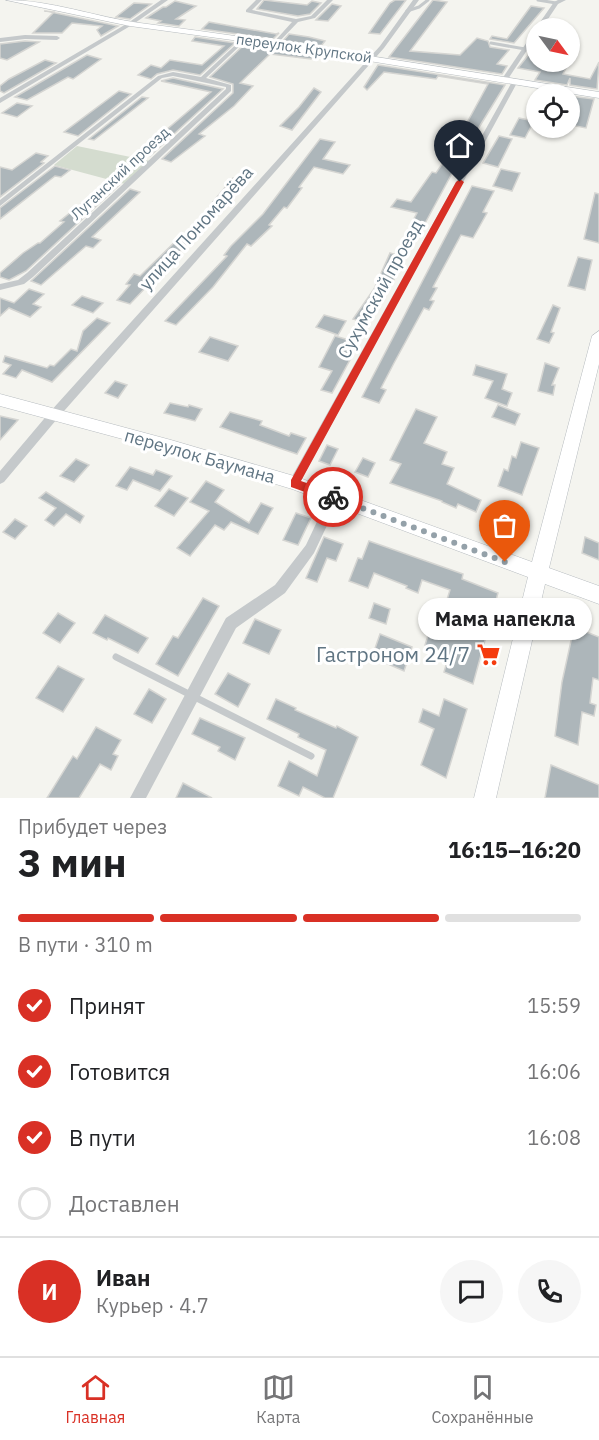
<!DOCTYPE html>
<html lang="ru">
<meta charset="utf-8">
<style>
body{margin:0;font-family:"IBM Plex Sans",sans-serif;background:#f6f6f6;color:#202124;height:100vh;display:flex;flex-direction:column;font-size:22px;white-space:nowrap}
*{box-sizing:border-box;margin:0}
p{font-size:20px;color:#757577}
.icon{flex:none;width:33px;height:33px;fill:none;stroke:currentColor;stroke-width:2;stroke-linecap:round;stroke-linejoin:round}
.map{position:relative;height:798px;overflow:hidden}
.drawer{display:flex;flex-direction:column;background:#fff;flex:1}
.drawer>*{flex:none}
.needle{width:39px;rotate:123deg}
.buttons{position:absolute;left:526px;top:18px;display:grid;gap:12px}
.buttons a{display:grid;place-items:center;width:54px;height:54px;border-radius:50%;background:#fff;box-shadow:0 2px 4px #0004;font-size:30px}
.pin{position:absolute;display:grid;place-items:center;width:51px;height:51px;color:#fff;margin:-62px -26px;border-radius:50% 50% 50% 0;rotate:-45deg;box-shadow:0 0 6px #0007}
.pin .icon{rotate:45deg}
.courier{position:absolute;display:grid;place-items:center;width:60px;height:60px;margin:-30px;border:4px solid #d93025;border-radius:50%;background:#fff;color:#222;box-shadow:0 2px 8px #0007}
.bubble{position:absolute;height:42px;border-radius:21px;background:#fff;box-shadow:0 2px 4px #0004;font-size:20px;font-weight:700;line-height:42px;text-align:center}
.head em{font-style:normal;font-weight:700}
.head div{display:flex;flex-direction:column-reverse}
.head{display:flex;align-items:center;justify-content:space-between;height:102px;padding:0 18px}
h1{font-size:39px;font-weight:700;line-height:45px}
.bar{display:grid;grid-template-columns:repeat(4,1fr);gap:9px 6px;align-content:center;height:72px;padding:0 18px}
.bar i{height:8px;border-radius:4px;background:#e0e0e0}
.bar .on{background:#d93025}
.bar p{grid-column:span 4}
.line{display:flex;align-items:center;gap:15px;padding:0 18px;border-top:2px solid #e0e0e0}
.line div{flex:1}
.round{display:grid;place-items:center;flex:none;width:63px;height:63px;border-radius:32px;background:#f6f6f6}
ol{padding:0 18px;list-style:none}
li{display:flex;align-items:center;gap:18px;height:66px}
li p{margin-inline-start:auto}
li .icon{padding:6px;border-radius:50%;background:#d93025;color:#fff;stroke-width:4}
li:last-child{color:#757577}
li i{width:33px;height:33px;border:3px solid #e0e0e0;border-radius:50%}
.tabs{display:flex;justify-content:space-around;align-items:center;height:84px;border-top:2px solid #e0e0e0;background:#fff;font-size:16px;color:#757577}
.tabs a{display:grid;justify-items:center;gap:3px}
.tabs .on{color:#d93025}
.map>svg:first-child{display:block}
</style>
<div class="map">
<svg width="599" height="798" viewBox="0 0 599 798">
<rect width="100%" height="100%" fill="#f4f4ef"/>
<polygon fill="#d4dccf" points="77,146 150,161 125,184 54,165"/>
<g fill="#adb6ba" stroke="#d5d5d2" stroke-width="1.5">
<polygon points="264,0 307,5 312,1 321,3 310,14 298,16 257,9"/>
<polygon points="395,0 406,0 380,34 369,33 390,3"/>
<polygon points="433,0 447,2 410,51 460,55 477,38 488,41 490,47 509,50 497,64 507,66 502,74 389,57"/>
<polygon points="175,1 196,6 176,19 185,20 179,26 158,23 161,21 146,18 163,7 166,7"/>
<polygon points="134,3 151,4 130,19 116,17"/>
<polygon points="332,4 341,6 328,21 316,20"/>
<polygon points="531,6 544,8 514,43 490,39 492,36 507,39"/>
<polygon points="44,11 46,11 118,26 101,36 97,30 102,26 72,23 62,33 33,33 54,12"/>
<polygon points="209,22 276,34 279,33 273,39 202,29"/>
<polygon points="289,34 309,37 325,41 321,46 283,41"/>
<polygon points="195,37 235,43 200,75 173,70 157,74 151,79 138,75 151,65 161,68 170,60 202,65 224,46 192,41"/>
<polygon points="25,41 39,42 7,60 0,58 0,44"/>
<polygon points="245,44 315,55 311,59 270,54 240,83 253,86 234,106 199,134 205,136 171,162 162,159 233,93 233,84 210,77"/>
<polygon points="537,44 537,62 567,66 563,74 590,79 599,62 597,89 570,85 570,78 567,85 535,80 540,72 518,68"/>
<polygon points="87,55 101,59 73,79 68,77 27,100 15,97"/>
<polygon points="45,60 56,63 4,93 0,91 0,86 9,79"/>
<polygon points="378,65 505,85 462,155 423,227 411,224 417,213 391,207 397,199 411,202 432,172 436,173 456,144 436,139 446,126 463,130 488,84 438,76 436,79 384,72 367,90 364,87"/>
<polygon points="173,78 223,89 150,156 139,153 211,92 161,81"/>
<polygon points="314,88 321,92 292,130 280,126 299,107"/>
<polygon points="119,91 131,94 78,136 64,132"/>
<polygon points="570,96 594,99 586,128 570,125"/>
<polygon points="142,97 148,98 94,140 89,139"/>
<polygon points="17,103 32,106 17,117 2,113"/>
<polygon points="519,118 534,121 525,138 510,135"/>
<polygon points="499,136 512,139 498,167 483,163"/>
<polygon points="320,139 335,142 323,159 350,165 343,174 314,167 299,187 302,188 287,208 284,207 269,225 272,226 251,246 247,244 213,287 176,325 165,321 227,256 224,255 231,246 263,214"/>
<polygon points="36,153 48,156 41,162 44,163 0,197 0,167 12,170"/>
<polygon points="55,166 70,170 61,177 55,176 0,219 0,208"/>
<polygon points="501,169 520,173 512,191 493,186"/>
<polygon points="233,178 248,181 222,207 211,204"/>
<polygon points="108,182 119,185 26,271 9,280 0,277 0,273 23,253 38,243 40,243 64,222 60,221"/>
<polygon points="472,186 494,191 483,212 487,213 473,238 461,235 433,287 437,288 430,300 434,301 429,310 424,308 394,363 381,388 386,390 379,403 362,397"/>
<polygon points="130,189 140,192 92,237 101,240 93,248 86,246 41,285 31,281"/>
<polygon points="595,193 599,194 599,243 584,239"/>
<polygon points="178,239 188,243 130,304 117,300 130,285 126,284 134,274 140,276"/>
<polygon points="390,253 404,257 394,273 397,274 384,297 368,323 353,319 374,289"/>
<polygon points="578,257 592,260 585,290 568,286"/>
<polygon points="29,289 44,294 33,304 41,307 30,317 9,308 0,316 0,298 14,303"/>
<polygon points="82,296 103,303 93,313 72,305"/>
<polygon points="553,305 560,308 551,332 554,333 549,343 537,339"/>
<polygon points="324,315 346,321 338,335 316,327"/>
<polygon points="97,318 110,323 52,382 22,370 16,378 3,374 11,365 3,362 5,356 47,368 50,365 54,366 71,349 77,351 83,331"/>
<polygon points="335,336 359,343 332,393 321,390 332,371 319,367"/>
<polygon points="210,337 238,346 228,361 199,352"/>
<polygon points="545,363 559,368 552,385 555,385 553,395 538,391"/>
<polygon points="476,365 507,374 502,389 512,393 507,406 485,398 493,381 473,375"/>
<polygon points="115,381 127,385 118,398 105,393"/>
<polygon points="170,403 188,407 189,405 202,409 195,421 164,413"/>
<polygon points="498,405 520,414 515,425 492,417"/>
<polygon points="416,409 437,417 424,443 447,452 442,464 454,468 447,484 481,500 476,512 458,504 456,508 442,502 442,501 390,483 401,464 390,460"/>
<polygon points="230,412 262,421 260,425 289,436 291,433 306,438 297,454 282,449 220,427"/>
<polygon points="0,416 18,420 0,440"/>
<polygon points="521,442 539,448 522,495 498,486 504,469 508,471 512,456 516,458"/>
<polygon points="327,445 338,449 330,465 319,461"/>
<polygon points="363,458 375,463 368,477 355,472"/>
<polygon points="76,459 89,465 74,482 60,476"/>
<polygon points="130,467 153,475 156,470 172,476 160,491 133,480 127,490 116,486"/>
<polygon points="206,481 224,490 215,502 249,523 261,503 273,508 258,534 231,522 224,530 215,525 190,556 177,548 209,511 190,502"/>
<polygon points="169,489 188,498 174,516 155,506"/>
<polygon points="46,492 84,516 80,523 66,514 54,526 45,520 56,508 39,498"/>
<polygon points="504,508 519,514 512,530 497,523"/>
<polygon points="296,513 311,518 298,545 283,540"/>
<polygon points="15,519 27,526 15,539 3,532"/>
<polygon points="324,537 343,544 336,561 327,558 317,582 306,578"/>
<polygon points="585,537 599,543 599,560 582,553"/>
<polygon points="369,541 463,574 462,579 498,593 473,684 444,672 449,655 425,645 430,629 437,632 450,590 422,580 418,593 406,588 407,586 374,573 368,588 349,581 358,558 362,559"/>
<polygon points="203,598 219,606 178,676 156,664 173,636 178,638"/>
<polygon points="374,603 390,609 386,624 369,618"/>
<polygon points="58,613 75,623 60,643 43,633"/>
<polygon points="105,615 148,638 138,653 108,638 107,640 93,633"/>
<polygon points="255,619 281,630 269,654 243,643"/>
<polygon points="574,627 599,637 599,680 593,678 590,703 596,705 594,716 582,712 578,745 555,736 562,682"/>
<polygon points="380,634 412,647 404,671 372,657"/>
<polygon points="58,666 84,679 63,712 36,698"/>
<polygon points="228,673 250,684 238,707 215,694"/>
<polygon points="149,689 166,699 152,723 134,714"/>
<polygon points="276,699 296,708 295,710 336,728 337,726 358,737 333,798 325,798 303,787 299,796 278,786 289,761 317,776 326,750 298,737 299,734 267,719"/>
<polygon points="444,699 467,709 446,778 421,765 434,729 419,722 423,709 439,716"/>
<polygon points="200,718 245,738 235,760 218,751 220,747 192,734"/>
<polygon points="96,727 121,740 113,754 118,756 111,770 100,764 79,798 47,798 73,756 77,759"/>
<polygon points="551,765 599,785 599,798 545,798"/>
<polygon points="183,783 212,798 176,798"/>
</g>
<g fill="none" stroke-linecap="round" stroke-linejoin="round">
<defs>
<g id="secondary">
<path d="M6,0c46,0 89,17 134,23 154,20 306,45 459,69v6l-323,-52 -146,-20z"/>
<polygon points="599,331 599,364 549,568 599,586 599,604 545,584 496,798 474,798 528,577 292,489 171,452 0,406 0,394 171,440 294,476 532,562 592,336"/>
</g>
</defs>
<use href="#secondary" stroke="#b7bcc0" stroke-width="1"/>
<g stroke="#c5c9cb" stroke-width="3">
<polyline points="538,0 556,3"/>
<polyline points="407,11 419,7 428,0"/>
<polyline points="491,43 525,49"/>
</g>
<polyline stroke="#c5c9cb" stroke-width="7" points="116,657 311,756"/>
<g fill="#c5c9cb" fill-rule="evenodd">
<polygon points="161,0 168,0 132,25 0,103 0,98 128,23"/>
<polygon points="256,0 262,0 252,10 296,19 311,16 327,0 333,0 315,18 298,22 276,45 274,44 274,42 292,22 246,12 246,10"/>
<polygon points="413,0 419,0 384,48 57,419 4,482 0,484 0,471 49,413 380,46"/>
<polygon points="558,0 566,0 558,4 542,28 537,29 536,28 554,2"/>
<polygon points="537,29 537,35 508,79 503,80 502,79 535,30"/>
<polygon points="25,35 57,36 60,38 57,40 25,39 0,42 0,38"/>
<polygon points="244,37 246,38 246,40 206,78 231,85 231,91 33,277 24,284 0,290 0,284 18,280 27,273 226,89 226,87 173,76 162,78 0,206 0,200 158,76 173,72 201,77"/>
<polygon points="513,80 518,81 298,486 294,488 290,486 288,483 290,480"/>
<polygon points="334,493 338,494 340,498 314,553 285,593 236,628 146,798 130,798 226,618 275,585 306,545 330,494"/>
</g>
<use href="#secondary" fill="#fff" fill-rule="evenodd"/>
</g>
<polygon fill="#d93025" points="460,179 464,182 301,481 337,494 337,501 333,502 291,487 291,480 456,182"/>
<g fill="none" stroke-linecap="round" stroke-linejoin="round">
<polyline stroke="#94a1a9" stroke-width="6" stroke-dasharray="0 10.8" points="333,497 505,562"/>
</g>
<defs>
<symbol id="supermarket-bare" viewBox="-9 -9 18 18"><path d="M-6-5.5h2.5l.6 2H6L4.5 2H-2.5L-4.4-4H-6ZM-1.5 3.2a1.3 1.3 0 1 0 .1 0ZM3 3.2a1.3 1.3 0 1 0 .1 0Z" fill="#f53b0e" stroke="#fff" stroke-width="2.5" paint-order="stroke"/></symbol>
</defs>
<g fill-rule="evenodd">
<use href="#supermarket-bare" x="472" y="638" width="33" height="33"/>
</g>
<g text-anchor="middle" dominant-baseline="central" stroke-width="6" stroke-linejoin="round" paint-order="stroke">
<g font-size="15" fill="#607583" stroke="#fff">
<text transform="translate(304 48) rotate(8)">переулок Крупской</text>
<text transform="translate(120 173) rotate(-43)">Луганский проезд</text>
</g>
<g font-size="18" fill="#607583" stroke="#fff">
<text transform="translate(196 228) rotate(-48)">улица Пономарёва</text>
<text transform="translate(380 289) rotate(-61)">Сухумский проезд</text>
<text transform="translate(200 456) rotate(16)">переулок Баумана</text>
</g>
<g font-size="21" fill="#607583" stroke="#fff" text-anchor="end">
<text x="470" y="654">Гастроном 24/7</text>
</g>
</g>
</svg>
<div class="buttons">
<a><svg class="needle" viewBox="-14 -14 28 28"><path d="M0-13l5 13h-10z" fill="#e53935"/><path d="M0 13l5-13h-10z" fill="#757577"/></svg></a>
<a><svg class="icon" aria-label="locate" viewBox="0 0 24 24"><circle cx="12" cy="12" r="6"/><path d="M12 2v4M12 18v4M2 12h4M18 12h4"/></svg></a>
</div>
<div class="pin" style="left:505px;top:562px;background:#ea580c"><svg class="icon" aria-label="bag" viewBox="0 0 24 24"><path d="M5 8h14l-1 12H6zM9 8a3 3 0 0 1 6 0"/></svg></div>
<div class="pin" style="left:460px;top:182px;background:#1f2937"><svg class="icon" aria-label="home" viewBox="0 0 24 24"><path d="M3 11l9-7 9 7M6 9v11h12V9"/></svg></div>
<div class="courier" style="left:333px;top:497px"><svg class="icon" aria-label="bike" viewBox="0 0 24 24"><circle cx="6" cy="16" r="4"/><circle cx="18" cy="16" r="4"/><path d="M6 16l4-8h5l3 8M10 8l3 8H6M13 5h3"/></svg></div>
<div class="bubble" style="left:418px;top:598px;width:174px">Мама напекла</div>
</div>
<section class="drawer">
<div class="head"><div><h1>3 мин</h1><p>Прибудет через</p></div><em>16:15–16:20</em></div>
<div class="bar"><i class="on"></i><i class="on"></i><i class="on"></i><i></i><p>В пути · 310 m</p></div>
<ol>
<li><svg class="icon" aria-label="check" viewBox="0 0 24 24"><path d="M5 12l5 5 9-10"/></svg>Принят<p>15:59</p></li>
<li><svg class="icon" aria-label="check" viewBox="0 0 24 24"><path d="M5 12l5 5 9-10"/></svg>Готовится<p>16:06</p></li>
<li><svg class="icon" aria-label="check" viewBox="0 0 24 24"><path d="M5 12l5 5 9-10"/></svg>В пути<p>16:08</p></li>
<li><i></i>Доставлен</li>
</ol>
<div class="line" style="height:108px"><b class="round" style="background:#d93025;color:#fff">И</b><div><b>Иван</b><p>Курьер · 4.7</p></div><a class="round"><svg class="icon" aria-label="chat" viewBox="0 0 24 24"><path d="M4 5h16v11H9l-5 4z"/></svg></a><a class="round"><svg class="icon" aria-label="phone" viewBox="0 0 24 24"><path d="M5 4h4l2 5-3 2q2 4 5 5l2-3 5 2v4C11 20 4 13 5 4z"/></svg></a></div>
</section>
<nav class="tabs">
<a class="on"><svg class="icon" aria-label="home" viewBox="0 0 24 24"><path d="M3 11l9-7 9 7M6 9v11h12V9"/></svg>Главная</a>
<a><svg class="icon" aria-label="map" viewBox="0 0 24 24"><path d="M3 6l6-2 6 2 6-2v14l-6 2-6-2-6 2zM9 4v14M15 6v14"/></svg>Карта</a>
<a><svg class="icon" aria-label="saved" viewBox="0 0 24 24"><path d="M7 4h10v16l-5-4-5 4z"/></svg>Сохранённые</a>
</nav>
